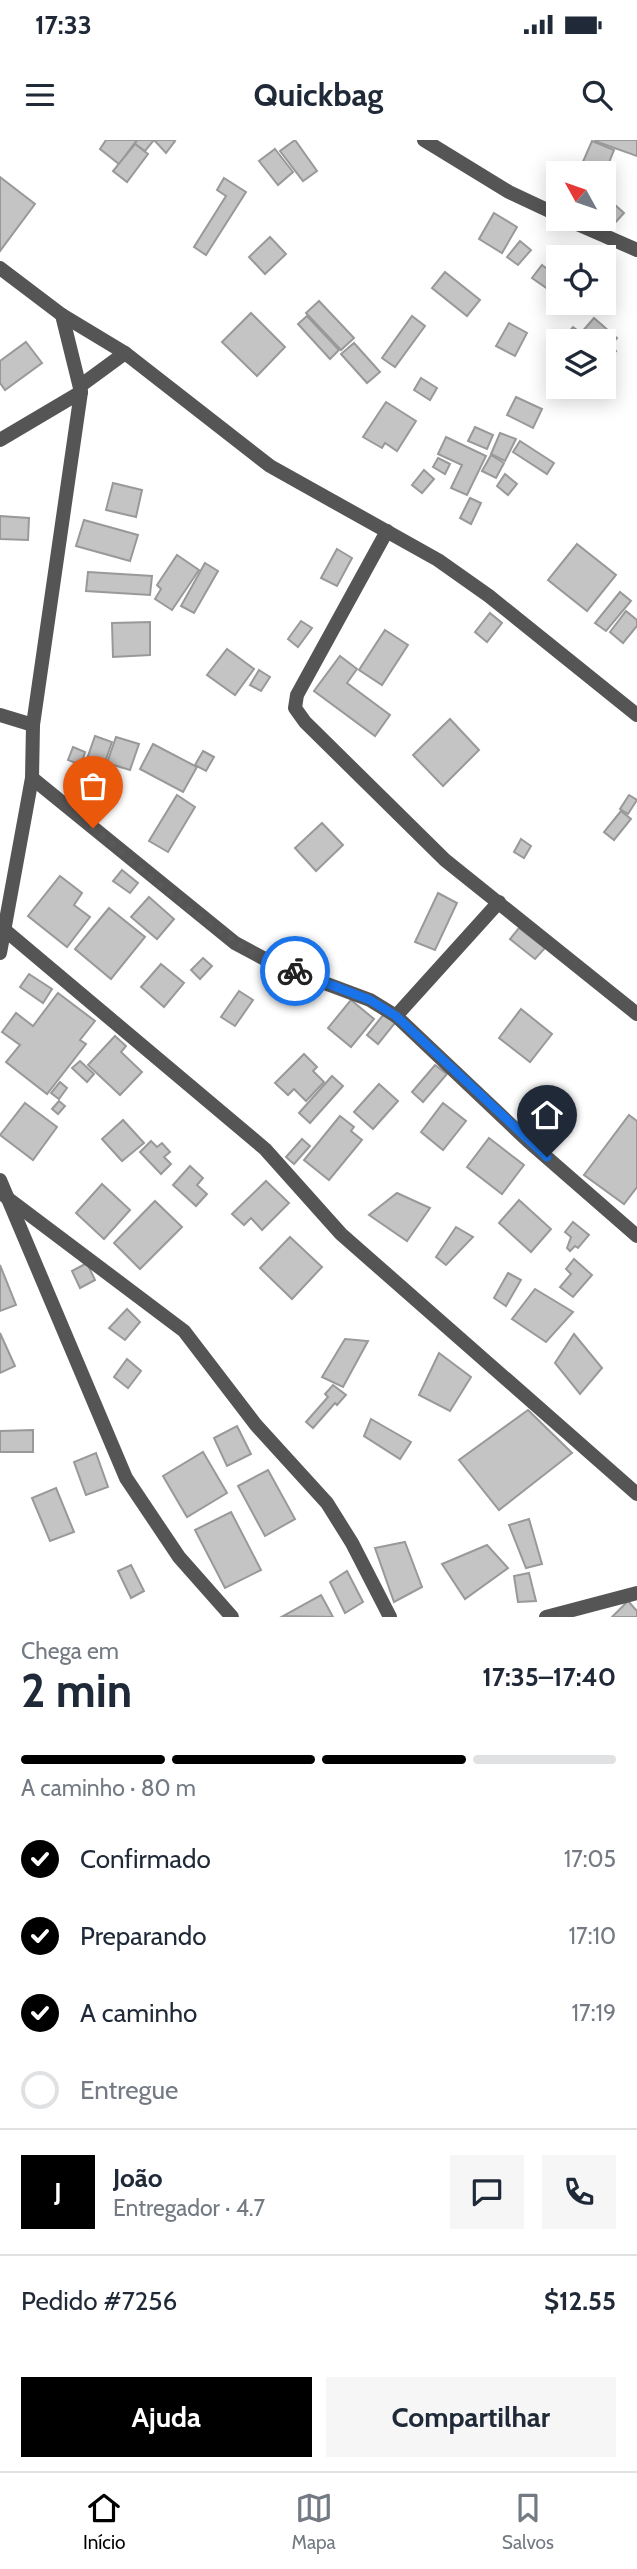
<!DOCTYPE html>
<html lang="pt">
<meta charset="utf-8">
<style>
body{margin:0;font-family:Cabin,sans-serif;background:#f6f6f7;color:#1f2937;height:100vh;display:flex;flex-direction:column;font-size:26px;white-space:nowrap}
*{box-sizing:border-box;margin:0}
p{font-size:23px;color:#747a83}
.icon{flex:none;width:38px;height:38px;fill:none;stroke:currentColor;stroke-width:2;stroke-linecap:round;stroke-linejoin:round}
.map{position:relative;height:1477px;overflow:hidden}
.sheet{display:flex;flex-direction:column;background:#fff;flex:1}
.sheet>*{flex:none}
.needle{width:46px;rotate:310deg}
.fabs{position:absolute;left:546px;top:21px;display:grid;gap:14px}
.fabs a{display:grid;place-items:center;width:70px;height:70px;border-radius:0px;background:#fff;box-shadow:0 4px 18px #0003;font-size:35px}
.pin{position:absolute;display:grid;place-items:center;width:60px;height:60px;color:#fff;margin:-72px -30px;border-radius:50% 50% 50% 0;rotate:-45deg;box-shadow:0 0 7px #0007}
.pin .icon{rotate:45deg}
.courier{position:absolute;display:grid;place-items:center;width:70px;height:70px;margin:-35px;border:5px solid #1a73e8;border-radius:50%;background:#fff;color:#222;box-shadow:0 2px 9px #0007}
.head em{font-style:normal;font-weight:700}
.head div{display:flex;flex-direction:column-reverse}
.head{display:flex;align-items:center;justify-content:space-between;height:119px;padding:0 21px}
h1{font-size:46px;font-weight:700;line-height:52px}
.bar{display:grid;grid-template-columns:repeat(4,1fr);gap:10px 7px;align-content:center;height:84px;padding:0 21px}
.bar i{height:9px;border-radius:5px;background:#e0e1e3}
.bar .active{background:#000}
.bar p{grid-column:span 4}
.line{display:flex;align-items:center;gap:18px;padding:0 21px;border-top:2px solid #e0e1e3}
.line div{flex:1}
.round{display:grid;place-items:center;flex:none;width:74px;height:74px;border-radius:0px;background:#f6f6f7}
ol{padding:0 21px;list-style:none}
li{display:flex;align-items:center;gap:21px;height:77px}
li p{margin-inline-start:auto}
li .icon{padding:7px;border-radius:50%;background:#000;color:#fff;stroke-width:4}
li:last-child{color:#747a83}
li i{width:38px;height:38px;border:4px solid #e0e1e3;border-radius:50%}
.primary-button{display:flex;gap:14px;margin-top:auto;padding:14px 21px}
.primary-button a{flex:1;height:80px;border-radius:0px;background:#000;color:#fff;font-size:28px;font-weight:700;line-height:80px;text-align:center}
.primary-button a+a{background:#f6f6f7;color:#1f2937}
.status{display:flex;justify-content:space-between;align-items:center;height:49px;padding:0 35px;background:#fff;direction:ltr}
.status svg{height:19px;fill:currentColor}
header{display:flex;justify-content:space-between;align-items:center;height:91px;padding:0 21px;background:#fff;font-size:32px;font-weight:700}
.tab-bar{display:flex;justify-content:space-around;align-items:center;height:98px;border-top:2px solid #e0e1e3;background:#fff;font-size:19px;color:#747a83}
.tab-bar a{display:grid;justify-items:center;gap:4px}
.tab-bar .active{color:#000}
.map>svg:first-child{display:block}
</style>
<div class="status"><b>17:33</b><svg viewBox="0 0 49 12"><path d="M0 12V9h3v3zM5 12V6h3v6zM10 12V3h3v9zM15 12V0h3v12zM26 1h20v11H26zM47 4h2v5h-2z"/></svg></div>
<header><svg class="icon" aria-label="menu" viewBox="0 0 24 24"><path d="M4 6h16M4 12h16M4 18h16"/></svg>Quickbag<svg class="icon" aria-label="search" viewBox="0 0 24 24"><circle cx="10" cy="10" r="6"/><path d="M15 15l6 6"/></svg></header>
<div class="map">
<svg width="637" height="1477" viewBox="0 0 637 1477">
<rect width="100%" height="100%" fill="#fff"/>
<g fill="#c4c4c4" stroke="#999" stroke-width="2">
<polygon points="106,0 137,0 119,24 100,9"/>
<polygon points="137,0 154,0 145,11 135,4"/>
<polygon points="154,0 173,0 175,1 166,13"/>
<polygon points="295,0 317,31 303,41 280,11"/>
<polygon points="637,0 637,16 595,1 595,0"/>
<polygon points="592,1 614,10 604,35 578,33"/>
<polygon points="135,4 148,14 127,42 113,31"/>
<polygon points="275,9 293,32 278,45 259,21"/>
<polygon points="0,37 35,64 0,111"/>
<polygon points="224,38 246,52 206,115 194,107 226,56 217,50"/>
<polygon points="613,63 624,73 612,86 604,78 604,73"/>
<polygon points="494,73 517,87 502,113 479,99"/>
<polygon points="270,97 286,114 265,134 249,117"/>
<polygon points="520,101 531,110 518,125 507,117"/>
<polygon points="542,125 558,137 558,156 532,138"/>
<polygon points="445,132 480,160 467,176 432,148"/>
<polygon points="604,133 613,137 604,157"/>
<polygon points="319,161 354,198 341,210 306,173"/>
<polygon points="251,173 285,207 257,236 222,202"/>
<polygon points="307,176 339,210 330,219 298,184"/>
<polygon points="412,176 425,186 395,227 382,218"/>
<polygon points="594,178 617,198 610,206 616,211 604,225 604,201 561,201 573,187 581,193"/>
<polygon points="509,183 527,193 515,216 496,206"/>
<polygon points="26,202 42,223 5,250 0,243 0,221"/>
<polygon points="354,203 380,232 367,243 341,214"/>
<polygon points="421,238 437,248 430,260 414,250"/>
<polygon points="516,257 542,269 533,288 507,275"/>
<polygon points="386,262 416,281 397,311 385,303 382,308 363,297"/>
<polygon points="475,287 493,295 487,309 468,301"/>
<polygon points="500,293 516,299 505,321 491,314"/>
<polygon points="446,297 486,316 467,355 451,348 462,325 438,314"/>
<polygon points="520,301 554,323 547,334 513,312"/>
<polygon points="491,315 504,323 496,338 482,331"/>
<polygon points="438,318 450,324 445,334 433,327"/>
<polygon points="424,330 434,339 422,353 412,345"/>
<polygon points="505,334 517,344 508,355 497,346"/>
<polygon points="113,343 142,350 136,377 106,370"/>
<polygon points="470,358 481,363 471,384 460,378"/>
<polygon points="0,376 29,378 28,400 0,399"/>
<polygon points="84,380 138,395 130,421 76,406"/>
<polygon points="577,404 616,435 587,471 548,440"/>
<polygon points="337,409 352,418 337,446 321,438"/>
<polygon points="177,415 199,430 172,470 155,459 161,449 157,445"/>
<polygon points="205,423 218,431 194,473 181,466"/>
<polygon points="88,432 152,436 150,455 86,451"/>
<polygon points="620,452 631,461 606,491 595,483"/>
<polygon points="626,471 637,480 637,486 623,503 610,492"/>
<polygon points="490,473 502,483 487,502 475,492"/>
<polygon points="301,481 312,488 298,507 288,499"/>
<polygon points="150,482 150,515 113,517 112,483"/>
<polygon points="385,490 408,505 382,545 359,530"/>
<polygon points="227,509 254,529 235,555 207,535"/>
<polygon points="340,516 357,529 347,543 390,575 375,596 314,551"/>
<polygon points="259,530 270,537 261,551 250,545"/>
<polygon points="450,579 479,610 443,646 413,615"/>
<polygon points="95,596 112,602 104,625 87,619"/>
<polygon points="116,597 139,604 130,630 107,623"/>
<polygon points="153,604 197,627 183,652 140,629"/>
<polygon points="73,607 85,612 81,625 68,620"/>
<polygon points="203,611 214,617 206,631 195,625"/>
<polygon points="177,655 195,667 168,712 149,701"/>
<polygon points="629,655 637,660 628,674 620,669"/>
<polygon points="621,671 631,679 614,700 604,692"/>
<polygon points="322,683 343,705 316,731 295,708"/>
<polygon points="521,699 531,706 524,718 514,712"/>
<polygon points="122,730 138,743 130,753 113,741"/>
<polygon points="60,736 82,753 74,765 90,777 67,807 28,776"/>
<polygon points="438,753 457,763 435,810 415,802"/>
<polygon points="149,757 174,779 157,799 131,777"/>
<polygon points="109,768 145,797 111,839 75,809"/>
<polygon points="519,788 545,808 535,819 510,799"/>
<polygon points="203,818 212,826 200,839 191,830"/>
<polygon points="161,824 184,843 164,867 141,847"/>
<polygon points="29,834 52,849 43,863 20,847"/>
<polygon points="239,851 253,860 235,886 221,877"/>
<polygon points="58,853 95,881 80,900 86,904 47,954 6,922 20,905 2,892 16,873 33,886"/>
<polygon points="351,860 374,879 351,907 328,888"/>
<polygon points="521,869 552,894 530,922 499,898"/>
<polygon points="384,874 395,883 378,904 367,895"/>
<polygon points="115,896 126,906 121,912 142,932 120,955 88,925"/>
<polygon points="304,914 317,927 313,931 324,942 306,961 294,949 288,955 275,943"/>
<polygon points="80,921 94,934 87,942 72,928"/>
<polygon points="435,925 447,934 423,962 412,952"/>
<polygon points="332,936 343,946 310,983 299,973"/>
<polygon points="60,942 67,948 59,959 51,953"/>
<polygon points="379,944 398,961 373,989 354,972"/>
<polygon points="59,961 65,966 58,974 52,969"/>
<polygon points="25,963 57,987 33,1020 0,995"/>
<polygon points="443,963 466,981 443,1010 421,992"/>
<polygon points="629,975 637,981 637,1047 624,1064 584,1035"/>
<polygon points="340,976 354,987 351,991 362,1000 329,1040 304,1020"/>
<polygon points="123,980 144,1003 122,1021 102,999"/>
<polygon points="489,998 524,1025 502,1054 467,1027"/>
<polygon points="302,999 310,1006 294,1024 286,1017"/>
<polygon points="151,1001 157,1007 162,1003 170,1012 164,1017 171,1024 161,1034 140,1012"/>
<polygon points="190,1026 203,1038 197,1045 207,1054 196,1066 173,1045"/>
<polygon points="266,1041 289,1063 262,1090 251,1078 244,1085 232,1074"/>
<polygon points="102,1044 130,1070 104,1099 76,1073"/>
<polygon points="397,1053 430,1068 407,1101 369,1075"/>
<polygon points="519,1060 551,1089 531,1112 499,1083"/>
<polygon points="155,1061 182,1087 140,1129 114,1103"/>
<polygon points="573,1082 589,1095 578,1108 575,1106 570,1111 567,1108 571,1097 565,1092"/>
<polygon points="456,1087 473,1097 446,1125 436,1117"/>
<polygon points="290,1097 322,1127 292,1159 260,1128"/>
<polygon points="574,1119 592,1135 573,1157 560,1147 571,1134 566,1129"/>
<polygon points="87,1123 95,1140 80,1148 72,1131"/>
<polygon points="0,1125 16,1165 0,1171"/>
<polygon points="508,1133 521,1140 506,1166 494,1158"/>
<polygon points="535,1149 573,1172 546,1202 512,1179"/>
<polygon points="127,1169 140,1182 125,1200 109,1188"/>
<polygon points="0,1193 15,1226 0,1233"/>
<polygon points="574,1194 602,1228 580,1254 555,1223"/>
<polygon points="345,1199 368,1201 343,1247 322,1237"/>
<polygon points="439,1213 471,1237 450,1271 419,1255"/>
<polygon points="127,1219 141,1231 128,1248 114,1237"/>
<polygon points="333,1245 346,1255 337,1265 335,1263 313,1288 306,1282 328,1257 325,1254"/>
<polygon points="528,1270 572,1313 499,1370 459,1320"/>
<polygon points="371,1279 411,1302 400,1319 364,1296"/>
<polygon points="237,1286 251,1314 227,1326 214,1298"/>
<polygon points="33,1290 33,1312 0,1312 0,1291"/>
<polygon points="203,1312 227,1353 187,1377 163,1336"/>
<polygon points="96,1313 108,1347 86,1355 74,1322"/>
<polygon points="268,1330 295,1379 265,1396 238,1346"/>
<polygon points="56,1348 74,1392 50,1401 32,1358"/>
<polygon points="231,1372 261,1430 225,1448 195,1390"/>
<polygon points="529,1379 542,1424 526,1428 509,1385"/>
<polygon points="405,1402 422,1447 394,1462 375,1408"/>
<polygon points="487,1405 508,1428 465,1459 442,1424"/>
<polygon points="131,1425 144,1451 131,1458 118,1431"/>
<polygon points="347,1431 363,1462 345,1473 330,1442"/>
<polygon points="529,1433 536,1461 518,1462 514,1436"/>
<polygon points="321,1455 333,1477 283,1476"/>
<polygon points="628,1461 637,1471 637,1477 612,1477"/>
</g>
<g fill="none" stroke-linecap="round" stroke-linejoin="round">
<g stroke="#555" stroke-width="14">
<polyline points="424,0 509,52 558,75"/>
<polyline points="566,79 637,110"/>
<polyline points="0,128 62,175 125,213 270,326 438,420 489,456 637,575"/>
<polyline points="80,246 125,213"/>
<polyline points="0,300 81,252"/>
<polyline points="387,391 297,555 295,568 305,582 445,720 637,874"/>
<polyline points="0,575 33,585"/>
<polyline points="32,638 235,803 276,825 370,860 396,876 528,1001 637,1096"/>
<polyline points="6,791 265,1009 341,1094 637,1354"/>
<polyline points="0,813 32,638 33,585 81,252 62,175"/>
<polyline points="396,876 499,762"/>
<polyline points="0,1040 126,1338 179,1417 232,1477"/>
<polyline points="6,1057 184,1191 256,1285 327,1363 352,1403 390,1477"/>
<polyline points="546,1477 637,1453"/>
</g>
</g>
<g fill="none" stroke-linecap="round" stroke-linejoin="round">
<path stroke="#595959" stroke-width="7" stroke-dasharray="0 12.6" d="M93,688c59,48 130,119 202,143"/>
<polyline stroke="#1a73e8" stroke-width="9" points="295,831 370,860 396,876 547,1017"/>
</g>
</svg>
<div class="fabs">
<a><svg class="needle" viewBox="-14 -14 28 28"><path d="M0-13l5 13h-10z" fill="#e53935"/><path d="M0 13l5-13h-10z" fill="#747a83"/></svg></a>
<a><svg class="icon" aria-label="locate" viewBox="0 0 24 24"><circle cx="12" cy="12" r="6"/><path d="M12 2v4M12 18v4M2 12h4M18 12h4"/></svg></a>
<a><svg class="icon" aria-label="layers" viewBox="0 0 24 24"><path d="M12 4l9 5-9 5-9-5zM3 14l9 5 9-5"/></svg></a>
</div>
<div class="pin" style="left:93px;top:688px;background:#ea580c"><svg class="icon" aria-label="bag" viewBox="0 0 24 24"><path d="M5 8h14l-1 12H6zM9 8a3 3 0 0 1 6 0"/></svg></div>
<div class="pin" style="left:547px;top:1017px;background:#1f2937"><svg class="icon" aria-label="home" viewBox="0 0 24 24"><path d="M3 11l9-7 9 7M6 9v11h12V9"/></svg></div>
<div class="courier" style="left:295px;top:831px"><svg class="icon" aria-label="bike" viewBox="0 0 24 24"><circle cx="6" cy="16" r="4"/><circle cx="18" cy="16" r="4"/><path d="M6 16l4-8h5l3 8M10 8l3 8H6M13 5h3"/></svg></div>
</div>
<section class="sheet">
<div class="head"><div><h1>2 min</h1><p>Chega em</p></div><em>17:35–17:40</em></div>
<div class="bar"><i class="active"></i><i class="active"></i><i class="active"></i><i></i><p>A caminho · 80 m</p></div>
<ol>
<li><svg class="icon" aria-label="check" viewBox="0 0 24 24"><path d="M5 12l5 5 9-10"/></svg>Confirmado<p>17:05</p></li>
<li><svg class="icon" aria-label="check" viewBox="0 0 24 24"><path d="M5 12l5 5 9-10"/></svg>Preparando<p>17:10</p></li>
<li><svg class="icon" aria-label="check" viewBox="0 0 24 24"><path d="M5 12l5 5 9-10"/></svg>A caminho<p>17:19</p></li>
<li><i></i>Entregue</li>
</ol>
<div class="line" style="height:126px"><b class="round" style="background:#000;color:#fff">J</b><div><b>João</b><p>Entregador · 4.7</p></div><a class="round"><svg class="icon" aria-label="chat" viewBox="0 0 24 24"><path d="M4 5h16v11H9l-5 4z"/></svg></a><a class="round"><svg class="icon" aria-label="phone" viewBox="0 0 24 24"><path d="M5 4h4l2 5-3 2q2 4 5 5l2-3 5 2v4C11 20 4 13 5 4z"/></svg></a></div>
<div class="line" style="height:91px"><div>Pedido #7256</div><b>$12.55</b></div>
<div class="primary-button"><a>Ajuda</a><a>Compartilhar</a></div>
</section>
<nav class="tab-bar">
<a class="active"><svg class="icon" aria-label="home" viewBox="0 0 24 24"><path d="M3 11l9-7 9 7M6 9v11h12V9"/></svg>Início</a>
<a><svg class="icon" aria-label="map" viewBox="0 0 24 24"><path d="M3 6l6-2 6 2 6-2v14l-6 2-6-2-6 2zM9 4v14M15 6v14"/></svg>Mapa</a>
<a><svg class="icon" aria-label="saved" viewBox="0 0 24 24"><path d="M7 4h10v16l-5-4-5 4z"/></svg>Salvos</a>
</nav>
